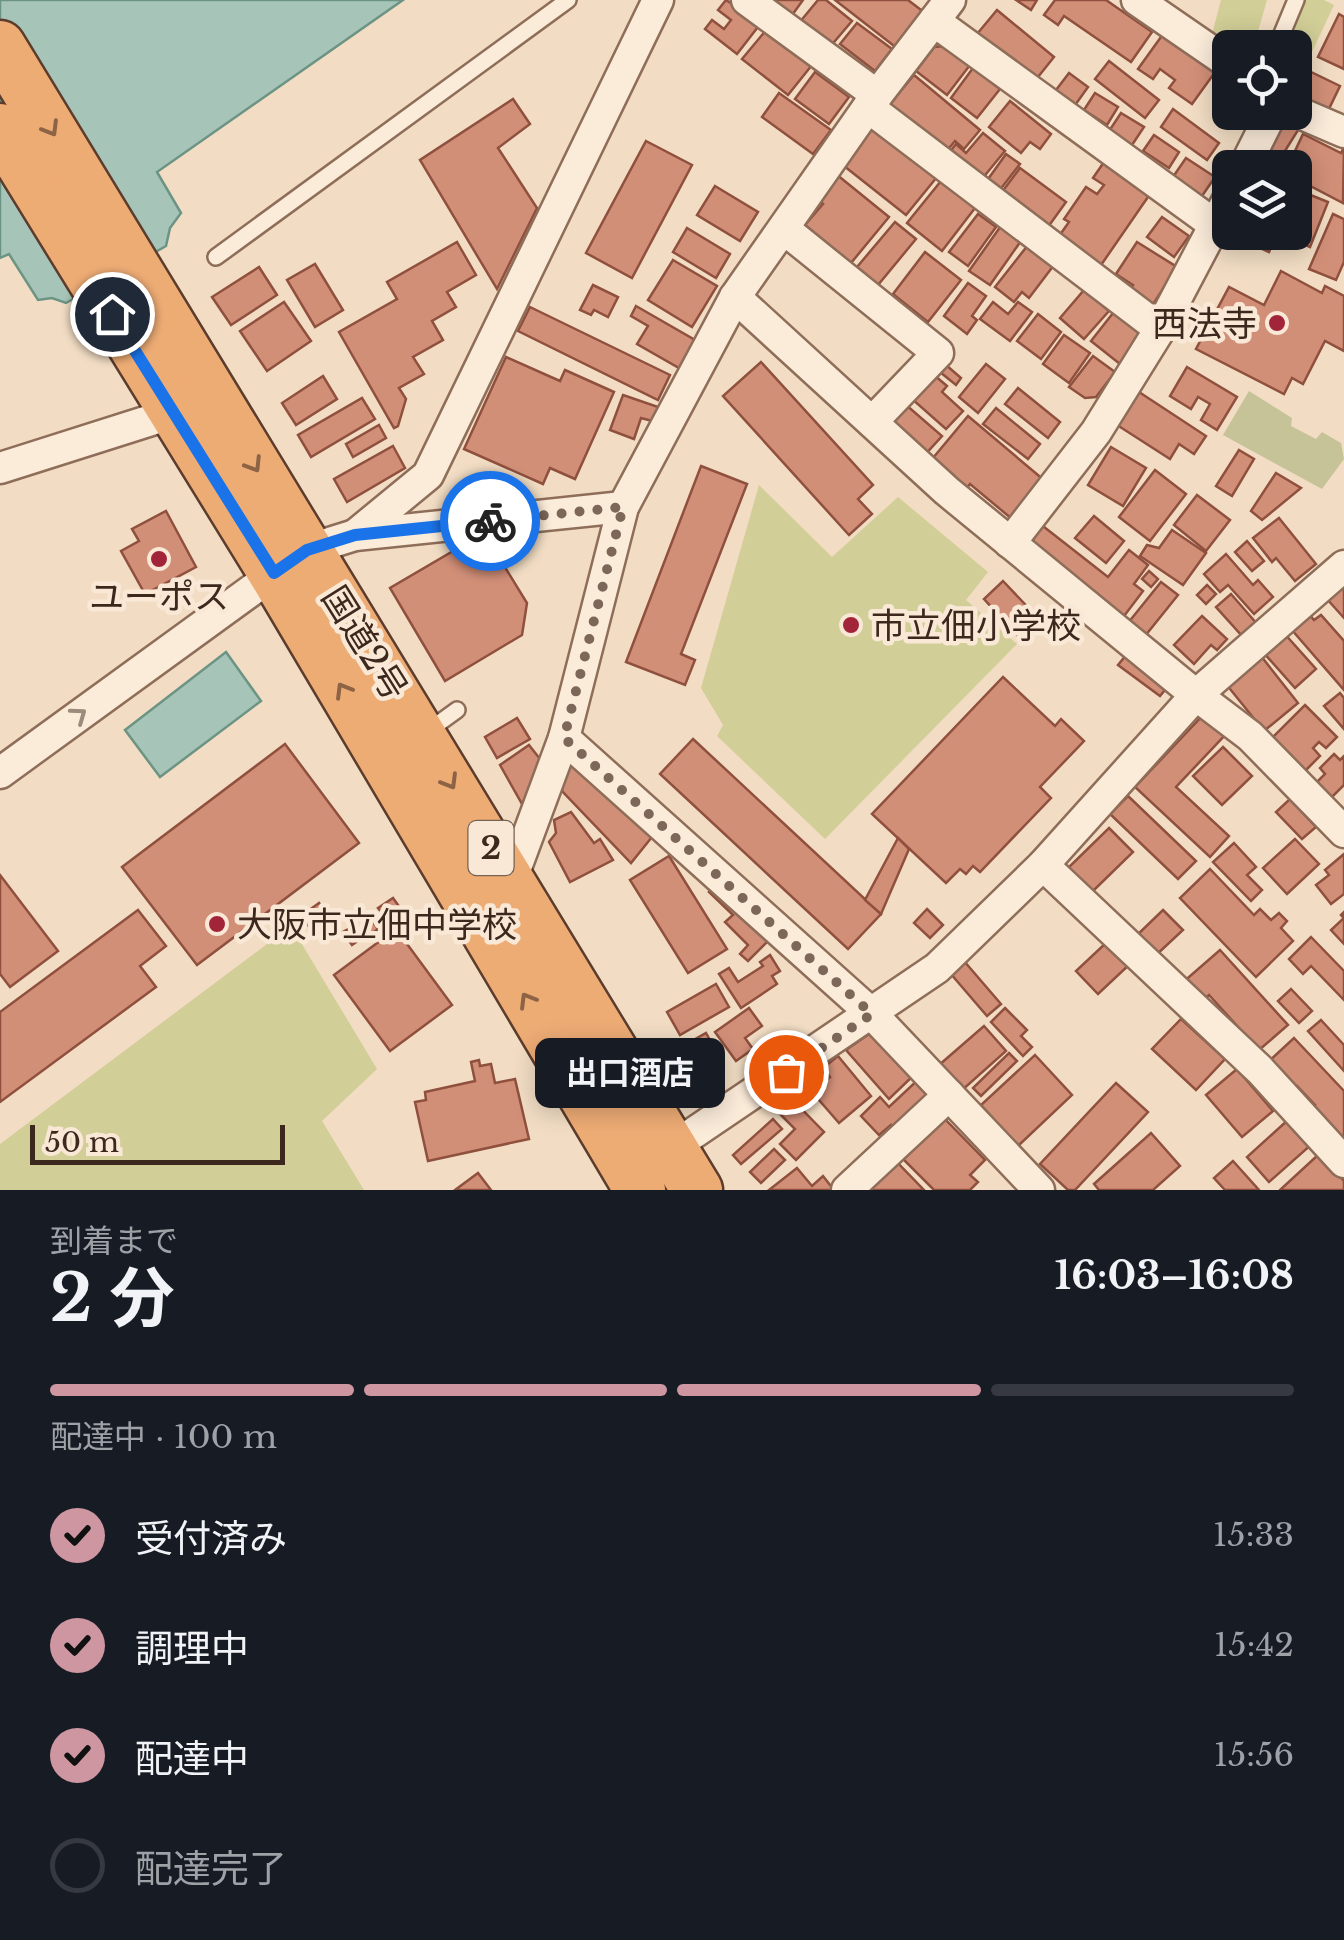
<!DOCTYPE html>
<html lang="ja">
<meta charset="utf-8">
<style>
body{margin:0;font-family:"Libre Baskerville","Noto Sans JP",serif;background:#20242c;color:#f1f3f6;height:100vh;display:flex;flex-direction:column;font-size:38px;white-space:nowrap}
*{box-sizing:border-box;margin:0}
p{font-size:32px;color:#9ea1a6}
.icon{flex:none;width:55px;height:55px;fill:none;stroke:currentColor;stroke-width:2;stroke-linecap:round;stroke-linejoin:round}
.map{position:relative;height:1190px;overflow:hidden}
.details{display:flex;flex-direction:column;background:#171b24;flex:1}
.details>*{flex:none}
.tools{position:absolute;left:1212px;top:30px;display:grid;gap:20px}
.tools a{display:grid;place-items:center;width:100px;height:100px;border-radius:15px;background:#171b24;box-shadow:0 5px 25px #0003;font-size:50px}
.scale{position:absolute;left:30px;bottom:25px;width:255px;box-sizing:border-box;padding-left:10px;border:5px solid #3d281e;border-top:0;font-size:28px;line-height:35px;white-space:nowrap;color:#3d281e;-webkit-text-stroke:8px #f8e8d5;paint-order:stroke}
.pin{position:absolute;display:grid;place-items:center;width:85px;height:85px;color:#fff;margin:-42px;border:5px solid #fff;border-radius:50%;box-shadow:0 2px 10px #0007}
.courier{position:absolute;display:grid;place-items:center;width:100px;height:100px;margin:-50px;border:8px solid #1a73e8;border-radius:50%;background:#fff;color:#222;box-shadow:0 2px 12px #0007}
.bubble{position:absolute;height:70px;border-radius:15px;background:#171b24;box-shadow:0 5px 25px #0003;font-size:32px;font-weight:700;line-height:70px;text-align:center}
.summary em{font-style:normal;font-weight:700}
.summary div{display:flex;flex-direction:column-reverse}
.summary{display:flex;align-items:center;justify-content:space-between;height:170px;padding:0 50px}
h1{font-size:65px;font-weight:700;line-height:75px}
.bar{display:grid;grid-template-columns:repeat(4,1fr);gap:15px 10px;align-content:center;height:120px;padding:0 50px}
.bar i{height:12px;border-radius:8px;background:#363941}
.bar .current{background:#cd96a1}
.bar p{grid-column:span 4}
ol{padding:0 50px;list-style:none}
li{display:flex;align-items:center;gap:30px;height:110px}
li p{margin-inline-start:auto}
li .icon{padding:10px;border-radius:50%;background:#cd96a1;color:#111;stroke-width:4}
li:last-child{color:#9ea1a6}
li i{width:55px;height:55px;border:5px solid #363941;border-radius:50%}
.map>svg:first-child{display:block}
</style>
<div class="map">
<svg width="1344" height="1190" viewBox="0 0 1344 1190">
<rect width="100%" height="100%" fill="#f2ddc4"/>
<g fill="#d1ce97">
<polygon points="1221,0 1267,0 1257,35 1248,47 1230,48 1211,38"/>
<polygon points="1300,0 1324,0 1334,5 1295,88 1295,48 1282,48"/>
<polygon points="759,485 832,557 898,497 988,572 966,600 1017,644 825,839 717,736 723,725 701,688"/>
<polygon points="291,926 377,1069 322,1121 364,1190 0,1190 0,1144"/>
</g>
<polygon fill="#c5c397" points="1249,391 1292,418 1291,426 1316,439 1322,432 1341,443 1344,459 1322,489 1223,435"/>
<g fill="#a6c4b7" stroke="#6c9484" stroke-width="2.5">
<polygon points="0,0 403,0 157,172 181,213 170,228 166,246 66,303 52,298 38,300 9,254 0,258"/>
<polygon points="226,652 261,701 160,777 125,730"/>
</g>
<g fill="#d28f78" stroke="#8f503d" stroke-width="2.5">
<polygon points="726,0 761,23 737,54 705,29 712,20 724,29 731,20 718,10"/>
<polygon points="767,0 803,0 790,18"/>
<polygon points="818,0 826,0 852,21 829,48 799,23"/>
<polygon points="835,0 908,0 925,13 898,49"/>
<polygon points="1016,0 1037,0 1031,10"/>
<polygon points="1055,0 1106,0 1152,32 1131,62 1064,16 1058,25 1044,15"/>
<polygon points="997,10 1054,57 1034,82 977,34"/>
<polygon points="1339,14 1344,17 1344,69 1318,57"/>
<polygon points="857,23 892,49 875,71 840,44"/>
<polygon points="767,29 812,65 788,95 742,59"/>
<polygon points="1166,30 1218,68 1192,104 1169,88 1175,80 1160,69 1153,79 1138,69"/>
<polygon points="945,46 970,65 947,95 916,71 934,47"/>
<polygon points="1109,61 1159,100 1145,118 1095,79"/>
<polygon points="973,68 1000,89 977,118 951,98"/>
<polygon points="1307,70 1340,86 1326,115 1295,99"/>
<polygon points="815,72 849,97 829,124 795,99"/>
<polygon points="1069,73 1088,87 1073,108 1053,94"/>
<polygon points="914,75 980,130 964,149 955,141 945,153 888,106"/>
<polygon points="779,93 831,130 813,154 762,117"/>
<polygon points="1095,93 1118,107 1107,125 1084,110"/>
<polygon points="513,99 530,124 498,148 537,208 497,289 420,160"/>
<polygon points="1010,101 1051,134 1040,149 1030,142 1021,153 989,127"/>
<polygon points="1173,109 1219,143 1207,160 1161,127"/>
<polygon points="1121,113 1144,127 1132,145 1109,131"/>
<polygon points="1283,117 1300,127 1278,162 1261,153"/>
<polygon points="871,123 937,177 906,215 839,162"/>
<polygon points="983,133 1005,151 981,180 948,154 956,144 966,153"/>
<polygon points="1303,134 1341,153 1344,147 1343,203 1295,178 1295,168 1287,168"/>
<polygon points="1154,135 1179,152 1169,168 1143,151"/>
<polygon points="646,141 692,165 632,278 586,253"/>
<polygon points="1006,154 1020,164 999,191 986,182"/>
<polygon points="1186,158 1215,177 1202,196 1173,177"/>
<polygon points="1104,162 1150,194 1099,268 1057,239 1069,222 1064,219 1086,187 1097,194 1104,185 1093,178"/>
<polygon points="1020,168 1066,202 1048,227 1002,192"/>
<polygon points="836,174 889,217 851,263 805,225 823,204 816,198"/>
<polygon points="941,181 975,208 942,251 907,223"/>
<polygon points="715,186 758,212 740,241 697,215"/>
<polygon points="1303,192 1328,202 1310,247 1285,236 1287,232 1295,232 1295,212"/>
<polygon points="978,214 996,227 968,266 949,252"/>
<polygon points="1333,214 1344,219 1344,262 1336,280 1309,269"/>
<polygon points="1162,217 1189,236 1174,257 1147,237"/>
<polygon points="895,222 916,239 878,285 857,267"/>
<polygon points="1003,223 1023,238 990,285 969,271"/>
<polygon points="687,228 730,254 716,278 673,252"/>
<polygon points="1235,232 1278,232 1269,252 1234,236"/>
<polygon points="457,242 476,275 447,292 456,307 432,321 443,340 413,357 424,374 399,388 406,399 398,426 394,428 339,332 397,299 387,282"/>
<polygon points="1137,242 1177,267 1152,306 1129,291 1133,285 1116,274"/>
<polygon points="1028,245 1054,265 1029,298 1022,292 1014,302 995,287"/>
<polygon points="925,252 961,280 928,322 893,294"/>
<polygon points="673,260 717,286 692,327 648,300"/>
<polygon points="315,264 343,310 315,327 287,280"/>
<polygon points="259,267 277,295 231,325 212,297"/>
<polygon points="1281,271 1322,293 1325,286 1344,296 1344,351 1325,341 1303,384 1292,378 1284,394 1196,349 1229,287 1264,305"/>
<polygon points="968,283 986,296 972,316 977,320 967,334 944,316"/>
<polygon points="593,285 618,297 608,317 594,310 591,315 580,310"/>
<polygon points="1084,290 1109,311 1084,339 1060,318"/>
<polygon points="284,302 311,341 267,371 240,331"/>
<polygon points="993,302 1008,314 1018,302 1032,312 1010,341 980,319"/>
<polygon points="636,306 695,340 679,368 637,344 648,326 631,316"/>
<polygon points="530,307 670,375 658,400 518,331"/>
<polygon points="1117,308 1146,332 1120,364 1091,341"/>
<polygon points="1038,314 1061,332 1041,359 1017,341"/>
<polygon points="1064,335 1090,353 1069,383 1043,364"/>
<polygon points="1093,356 1115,372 1096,397 1085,398 1069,387"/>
<polygon points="506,357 560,381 565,370 614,392 575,479 550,468 543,484 464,449"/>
<polygon points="761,362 873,485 858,499 872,514 849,535 723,396"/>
<polygon points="986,364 1005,379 978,413 959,397"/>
<polygon points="946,365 961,378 956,385 940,372"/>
<polygon points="1187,367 1237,397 1217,430 1201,420 1210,404 1198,397 1191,409 1170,396"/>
<polygon points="934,375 947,386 942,392 963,411 946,429 912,399"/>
<polygon points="323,376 337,399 296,425 282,403"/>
<polygon points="1018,388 1060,422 1048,438 1005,404"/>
<polygon points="1139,392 1206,436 1194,454 1179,444 1170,459 1117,425"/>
<polygon points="623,395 661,408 656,422 641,418 634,439 610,430"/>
<polygon points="362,398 375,419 311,457 298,435"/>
<polygon points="905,404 942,436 922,458 885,426"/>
<polygon points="996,408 1040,444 1028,459 983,424"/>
<polygon points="968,416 1045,481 1012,519 970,484 965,490 928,464"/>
<polygon points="379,425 386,438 353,457 346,444"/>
<polygon points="393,446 405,468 347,502 334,479"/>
<polygon points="1111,447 1146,468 1123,506 1088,485"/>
<polygon points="1239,450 1254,459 1232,496 1216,486"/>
<polygon points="701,466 747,484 681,654 695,660 685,685 626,662"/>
<polygon points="1155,470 1186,494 1150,541 1119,517"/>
<polygon points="1276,473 1301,488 1262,520 1251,511"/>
<polygon points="1197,495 1230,520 1206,551 1174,525"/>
<polygon points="166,511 196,567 145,594 121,551 139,541 132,529"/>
<polygon points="1094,516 1124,541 1106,563 1075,538"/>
<polygon points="1279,518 1316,564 1295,581 1276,558 1272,562 1253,538"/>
<polygon points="1039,523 1108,577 1129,550 1148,565 1134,584 1143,591 1121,620 1033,552 1030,535"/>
<polygon points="1172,530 1206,553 1183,585 1140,556 1147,545 1159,548"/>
<polygon points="484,533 527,603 522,635 445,681 390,588"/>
<polygon points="1247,541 1264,561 1252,571 1235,552"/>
<polygon points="1226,554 1253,585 1258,580 1273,597 1254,614 1228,585 1220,592 1204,574"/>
<polygon points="1149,571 1158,579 1151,587 1142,579"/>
<polygon points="1003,581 1038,618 1018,636 984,599"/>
<polygon points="1161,582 1178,595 1145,636 1128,623"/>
<polygon points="1344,584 1344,618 1326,598"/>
<polygon points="1207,585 1216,594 1206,604 1197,595"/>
<polygon points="1231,594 1258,625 1243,637 1216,607"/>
<polygon points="1309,614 1314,620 1321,615 1344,641 1344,690 1291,629"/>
<polygon points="1202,616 1227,639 1217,650 1211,645 1194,664 1174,645"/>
<polygon points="1283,632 1316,669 1295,688 1262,651"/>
<polygon points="1127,654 1169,685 1160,696 1118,665"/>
<polygon points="1261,656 1298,703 1264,731 1226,684"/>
<polygon points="1003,677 1055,726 1061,719 1084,741 1040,787 1051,798 980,872 973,866 966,874 960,869 946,883 872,814"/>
<polygon points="1340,693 1344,698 1344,729 1324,706"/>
<polygon points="1305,705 1337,737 1326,748 1319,742 1313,748 1320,756 1305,771 1268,742"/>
<polygon points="1206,712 1227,733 1176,787 1229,836 1210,857 1135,787"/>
<polygon points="517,718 530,739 497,758 485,737"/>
<polygon points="693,739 881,914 848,949 660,774"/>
<polygon points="285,744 359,843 197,965 122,867"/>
<polygon points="529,745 544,764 522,804 500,765"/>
<polygon points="1223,747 1252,776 1222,805 1193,776"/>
<polygon points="1334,754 1340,760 1344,756 1344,785 1327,802 1312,787 1325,774 1320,768"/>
<polygon points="572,756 656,832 631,863 562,791 566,763"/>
<polygon points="1128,796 1196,861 1178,879 1110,814"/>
<polygon points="1290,799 1316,827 1302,839 1276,812"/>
<polygon points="571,812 594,843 600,839 613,860 570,882 549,842 556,833 554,820"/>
<polygon points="1109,828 1133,852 1091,893 1067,869"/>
<polygon points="898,838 909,849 881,914 865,900"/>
<polygon points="1295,839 1319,864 1287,894 1263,868"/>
<polygon points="1234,843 1256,867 1247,875 1262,890 1251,901 1213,862"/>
<polygon points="1344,854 1344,894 1331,904 1316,885 1329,875 1325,870"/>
<polygon points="669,856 727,949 688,973 630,880"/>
<polygon points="1210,869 1254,915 1260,909 1271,920 1279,913 1287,921 1281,928 1293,941 1256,977 1180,898"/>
<polygon points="0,875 58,951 10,987 0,974"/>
<polygon points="714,887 769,940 748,961 740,954 748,945 725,922 733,915 709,892"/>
<polygon points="393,898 403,912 389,922 378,908"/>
<polygon points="319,903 331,920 314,933 301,916"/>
<polygon points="927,909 943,925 930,938 914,923"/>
<polygon points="138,910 166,946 140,966 156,987 0,1102 0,1012"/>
<polygon points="1163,910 1183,930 1154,957 1134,938"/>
<polygon points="1344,912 1344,944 1331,930 1344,918 1341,915"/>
<polygon points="371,919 378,929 370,935 363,925"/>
<polygon points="354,926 362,938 352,945 343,932"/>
<polygon points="396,929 452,1005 390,1051 334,975"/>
<polygon points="1311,937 1344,971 1344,1000 1311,966 1303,974 1289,959"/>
<polygon points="1108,941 1130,964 1098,994 1076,971"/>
<polygon points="1220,950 1288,1025 1259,1050 1209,995 1201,1003 1182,983"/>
<polygon points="770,955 780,971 772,976 777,984 741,1008 719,974 729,968 738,982 763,966 760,962"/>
<polygon points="964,961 1001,1004 987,1016 950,973"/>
<polygon points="716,984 729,1007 680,1035 667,1012"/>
<polygon points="1291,989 1312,1011 1299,1023 1278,1001"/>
<polygon points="749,1008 762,1026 745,1038 753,1049 736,1061 715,1032"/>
<polygon points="1005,1008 1027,1030 1021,1036 1032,1047 1023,1056 991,1022"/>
<polygon points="1181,1019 1225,1059 1196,1090 1152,1049"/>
<polygon points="1321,1020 1344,1045 1344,1071 1308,1031"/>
<polygon points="984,1026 1006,1051 960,1092 938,1066"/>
<polygon points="706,1033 720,1058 690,1075 676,1050"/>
<polygon points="869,1034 878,1038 915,1074 889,1099 846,1050"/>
<polygon points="1294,1038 1344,1091 1344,1135 1339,1140 1311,1109 1315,1105 1297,1086 1292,1090 1267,1063"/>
<polygon points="1009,1053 1017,1061 981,1096 973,1088"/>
<polygon points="1035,1055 1072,1095 1018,1146 981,1105"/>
<polygon points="838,1056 871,1096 839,1123 812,1092 830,1077 823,1068"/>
<polygon points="479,1060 480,1066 491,1064 495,1083 515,1079 529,1139 428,1161 415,1102 426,1100 425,1092 475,1081 471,1062"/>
<polygon points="1237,1069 1273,1111 1242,1137 1206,1095"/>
<polygon points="922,1076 938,1092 897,1131 891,1125 879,1135 861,1116 880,1097 889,1107"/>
<polygon points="1116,1083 1148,1112 1075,1190 1068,1190 1040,1164"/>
<polygon points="786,1093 824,1132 796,1160 780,1144 795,1129 772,1106"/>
<polygon points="938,1112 985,1160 970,1175 978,1182 970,1190 934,1190 897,1153"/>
<polygon points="773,1119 782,1129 741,1164 733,1155"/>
<polygon points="1289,1119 1312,1144 1269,1182 1247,1157"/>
<polygon points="1151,1133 1180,1166 1153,1190 1099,1190 1094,1184"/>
<polygon points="774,1149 785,1160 761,1183 750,1172"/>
<polygon points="1319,1154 1344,1181 1344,1190 1280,1190"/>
<polygon points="892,1157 924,1190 858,1190"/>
<polygon points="1233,1161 1259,1190 1225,1190 1214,1178"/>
<polygon points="797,1168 812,1186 823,1176 834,1190 769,1190"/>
<polygon points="478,1173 491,1190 455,1190"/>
</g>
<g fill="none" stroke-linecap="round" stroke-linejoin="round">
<defs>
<g id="service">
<polyline points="1276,48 1296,0"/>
<polyline points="216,257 568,0"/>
<polyline points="428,731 457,710"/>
</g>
<g id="minor">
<polyline points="747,0 877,95"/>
<polyline points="1137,0 1230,64"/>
<polyline points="934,21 1215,225"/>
<polyline points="868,107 1160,329"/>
<polyline points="1295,111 1344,132"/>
<polyline points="1244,168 1272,112"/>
<polyline points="784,229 938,353 872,422"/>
<polyline points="735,297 947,491 1196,695 1250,736 1344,832"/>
<polyline points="0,468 186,409"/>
<polyline points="355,535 428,475 658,0"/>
<polyline points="1010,543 1096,432 1160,329 1230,196"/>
<polyline points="564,738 872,1014 1039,1190"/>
<polyline points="0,773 307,550 355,535 623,507"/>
<polyline points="1043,865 1260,1070 1344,1162"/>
<polyline points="511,881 564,738 623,507 735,297 868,107 950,0"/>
<polyline points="670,1149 937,968 1043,865 1196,695 1344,566"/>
<polyline points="847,1190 949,1095"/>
</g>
<g id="trunk">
<polyline points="0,46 697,1190"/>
<polyline points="0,129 274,573 640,1190"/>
</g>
</defs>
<use href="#service" stroke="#8e6d59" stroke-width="20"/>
<use href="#minor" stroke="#8e6d59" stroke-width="35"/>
<use href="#trunk" stroke="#5c3c2d" stroke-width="55"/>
<use href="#service" stroke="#fbebd9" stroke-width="15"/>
<use href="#minor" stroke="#fbebd9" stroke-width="30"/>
<use href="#trunk" stroke="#eeac75" stroke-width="50"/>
</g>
<defs><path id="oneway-chevron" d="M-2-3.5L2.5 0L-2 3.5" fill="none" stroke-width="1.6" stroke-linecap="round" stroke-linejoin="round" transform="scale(2.5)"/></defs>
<g stroke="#8d6345">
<use href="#oneway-chevron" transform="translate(51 129) rotate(59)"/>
<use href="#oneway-chevron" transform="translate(254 465) rotate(58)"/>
<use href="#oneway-chevron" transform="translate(343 690) rotate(-121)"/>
<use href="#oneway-chevron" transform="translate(450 782) rotate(59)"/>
<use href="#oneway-chevron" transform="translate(527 1000) rotate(-121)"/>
</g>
<use stroke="#9c8a7c" href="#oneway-chevron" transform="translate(79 715) rotate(-36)"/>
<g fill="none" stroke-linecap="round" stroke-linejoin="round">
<polyline stroke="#7c6758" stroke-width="10" stroke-dasharray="0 18" points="490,521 623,507 564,738 872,1014 786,1072"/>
<polyline stroke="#1a73e8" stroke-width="12" points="112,314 274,573 307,550 355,535 490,521"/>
</g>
<g fill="#a22439" stroke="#f8e8d5" stroke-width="4">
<circle cx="1277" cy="323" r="10"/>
<circle cx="159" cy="559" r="10"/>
<circle cx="851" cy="625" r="10"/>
<circle cx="217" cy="924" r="10"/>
</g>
<g text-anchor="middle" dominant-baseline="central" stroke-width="9" stroke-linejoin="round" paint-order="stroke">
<rect fill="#f8e8d5" stroke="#756255" stroke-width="2.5" x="468.5" y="821" width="45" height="54" rx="8"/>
<g font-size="32" font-weight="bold" fill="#3d281e">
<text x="491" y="848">2</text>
</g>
<g font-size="35" fill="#3d281e" stroke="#f8e8d5" text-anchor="start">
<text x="1257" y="323" text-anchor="end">西法寺</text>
<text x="159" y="596" text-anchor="middle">ユーポス</text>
<text x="871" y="625">市立佃小学校</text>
<text x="237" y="924">大阪市立佃中学校</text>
</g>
<g font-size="35" fill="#3d281e" stroke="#f8e8d5">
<text transform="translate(365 643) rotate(58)">国道2号</text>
</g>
</g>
</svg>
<div class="tools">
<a><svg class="icon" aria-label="locate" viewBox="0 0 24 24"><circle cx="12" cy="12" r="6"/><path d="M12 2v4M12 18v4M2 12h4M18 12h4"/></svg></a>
<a><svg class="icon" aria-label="layers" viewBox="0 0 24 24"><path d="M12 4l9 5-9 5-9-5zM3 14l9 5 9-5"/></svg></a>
</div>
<div class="scale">50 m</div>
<div class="pin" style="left:786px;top:1072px;background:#ea580c"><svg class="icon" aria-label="bag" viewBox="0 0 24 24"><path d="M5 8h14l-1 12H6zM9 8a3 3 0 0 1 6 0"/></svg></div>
<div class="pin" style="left:112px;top:314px;background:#1f2937"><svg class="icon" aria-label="home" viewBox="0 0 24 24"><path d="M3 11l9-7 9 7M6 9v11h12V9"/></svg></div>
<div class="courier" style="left:490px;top:521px"><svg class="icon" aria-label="bike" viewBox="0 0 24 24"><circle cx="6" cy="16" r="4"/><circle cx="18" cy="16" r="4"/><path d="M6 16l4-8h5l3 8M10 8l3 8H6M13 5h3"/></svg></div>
<div class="bubble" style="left:535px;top:1038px;width:190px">出口酒店</div>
</div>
<section class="details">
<div class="summary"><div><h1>2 分</h1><p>到着まで</p></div><em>16:03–16:08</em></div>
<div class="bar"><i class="current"></i><i class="current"></i><i class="current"></i><i></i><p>配達中 · 100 m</p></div>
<ol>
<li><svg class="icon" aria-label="check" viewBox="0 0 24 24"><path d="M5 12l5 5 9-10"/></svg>受付済み<p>15:33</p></li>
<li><svg class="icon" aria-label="check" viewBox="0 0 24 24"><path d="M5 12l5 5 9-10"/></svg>調理中<p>15:42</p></li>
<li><svg class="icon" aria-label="check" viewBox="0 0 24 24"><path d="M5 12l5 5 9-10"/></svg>配達中<p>15:56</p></li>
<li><i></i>配達完了</li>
</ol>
</section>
